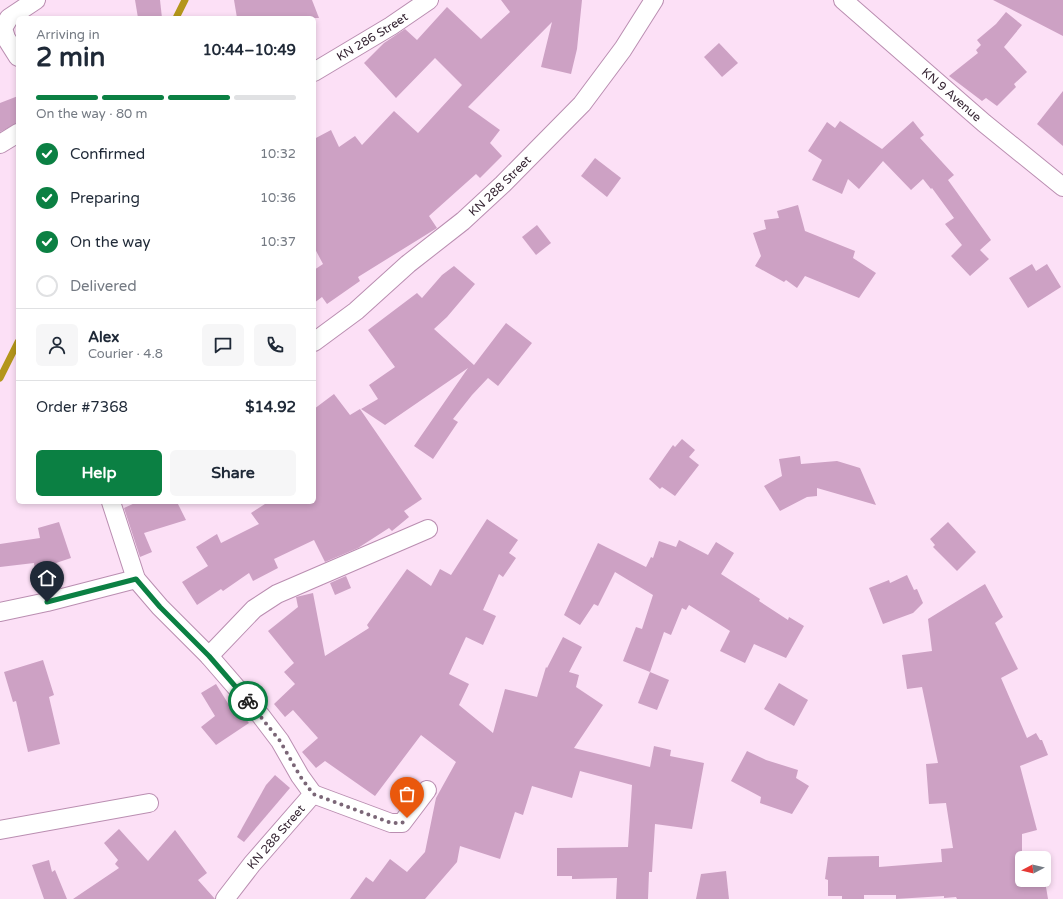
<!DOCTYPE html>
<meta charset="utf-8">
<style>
body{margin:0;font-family:"Varela Round",sans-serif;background:#f6f6f7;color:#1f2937;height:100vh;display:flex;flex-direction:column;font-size:15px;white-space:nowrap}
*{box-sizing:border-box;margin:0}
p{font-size:13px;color:#747a83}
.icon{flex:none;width:22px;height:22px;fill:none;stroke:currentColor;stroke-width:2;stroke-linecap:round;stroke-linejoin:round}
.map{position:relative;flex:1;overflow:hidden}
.side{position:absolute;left:16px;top:16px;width:300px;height:488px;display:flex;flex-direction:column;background:#fff;border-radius:6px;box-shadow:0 2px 6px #0003}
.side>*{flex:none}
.needle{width:26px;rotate:263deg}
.fabs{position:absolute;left:1015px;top:851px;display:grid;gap:8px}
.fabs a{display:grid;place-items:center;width:36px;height:36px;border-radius:6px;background:#fff;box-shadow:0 2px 6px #0003;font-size:20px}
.pin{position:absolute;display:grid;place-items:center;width:34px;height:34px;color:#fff;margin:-41px -17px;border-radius:50% 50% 50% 0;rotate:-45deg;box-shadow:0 0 4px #0007}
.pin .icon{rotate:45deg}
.courier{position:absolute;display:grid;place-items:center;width:40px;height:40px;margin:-20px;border:3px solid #0b8043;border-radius:50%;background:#fff;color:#222;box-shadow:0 1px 5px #0007}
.headline em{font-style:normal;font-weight:800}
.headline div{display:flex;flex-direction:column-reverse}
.headline{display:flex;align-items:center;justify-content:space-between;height:68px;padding:0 20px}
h1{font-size:26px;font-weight:800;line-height:30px}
.bar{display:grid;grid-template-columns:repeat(4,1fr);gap:6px 4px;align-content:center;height:48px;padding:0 20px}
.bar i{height:5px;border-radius:3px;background:#e0e1e3}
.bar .current{background:#0b8043}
.bar p{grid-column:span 4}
.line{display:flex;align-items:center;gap:10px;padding:0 20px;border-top:1px solid #e0e1e3}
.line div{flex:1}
.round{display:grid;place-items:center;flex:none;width:42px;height:42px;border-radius:6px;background:#f6f6f7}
ol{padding:0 20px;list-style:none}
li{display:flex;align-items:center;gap:12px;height:44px}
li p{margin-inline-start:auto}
li .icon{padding:4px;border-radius:50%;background:#0b8043;color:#fff;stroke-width:4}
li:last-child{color:#747a83}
li i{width:22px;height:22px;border:2px solid #e0e1e3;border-radius:50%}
.action{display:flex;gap:8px;margin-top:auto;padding:8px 20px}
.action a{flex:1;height:46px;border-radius:6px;background:#0b8043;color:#fff;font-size:16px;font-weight:800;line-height:46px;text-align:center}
.action a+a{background:#f6f6f7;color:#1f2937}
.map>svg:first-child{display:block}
</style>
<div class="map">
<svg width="1063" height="899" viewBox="0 0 1063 899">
<rect width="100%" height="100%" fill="#fce0f6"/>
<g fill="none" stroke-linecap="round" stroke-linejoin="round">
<g stroke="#b4961b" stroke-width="7">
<polyline points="176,18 185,0"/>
<polyline points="0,378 18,342"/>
</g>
</g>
<g fill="#cda1c4">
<polygon points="135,0 160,0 162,18 138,18"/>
<polygon points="234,0 312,0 319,18 237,18"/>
<polygon points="501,0 582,0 577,49 571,74 541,67 552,22 468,107 500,130 490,143 502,156 480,178 476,174 429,216 437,228 358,277 360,281 327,304 322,297 314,303 314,270 323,264 314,247 314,139 331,130 339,147 355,136 362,145 394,111 418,133 462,85 435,58 396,98 364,63 384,43 405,29 417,40 447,7 481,39 510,12"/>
<polygon points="993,0 1063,0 1063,36"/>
<polygon points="1006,12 1022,25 1004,47 1027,72 1014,84 1016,87 997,106 986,98 982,101 949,76 978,53 976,50 981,45 977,40 996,24"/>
<polygon points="719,43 738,63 722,77 704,57"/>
<polygon points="1063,91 1063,146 1037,124"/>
<polygon points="18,96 18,123 0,132 0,103"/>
<polygon points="840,121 882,149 913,121 924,135 920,138 954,175 948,180 991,240 980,250 989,259 970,276 951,256 962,245 945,224 954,218 932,188 931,189 923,179 911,190 883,161 859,189 848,179 842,194 812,180 822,160 808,151 827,122 835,128"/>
<polygon points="595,158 621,178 607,197 581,176"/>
<polygon points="798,205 805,231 855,251 853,258 876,273 859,298 805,276 797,288 786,280 784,282 755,266 761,256 753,233 766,229 764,220 779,218 777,211"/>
<polygon points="537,225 551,243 536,255 522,237"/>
<polygon points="1032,264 1036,271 1047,264 1061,287 1028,308 1009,278"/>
<polygon points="454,266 475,284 447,317 434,329 474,365 506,323 532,343 498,386 488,378 472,395 453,419 458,422 433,459 414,446 468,368 385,425 361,409 378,399 369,385 395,367 368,330 417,293 422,298 442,275"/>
<polygon points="334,394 350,415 360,409 422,499 404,511 409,517 392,531 389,528 358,548 325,562 314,540 274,559 278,568 253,581 249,573 223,591 221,589 197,605 182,582 208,566 196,547 217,534 221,543 259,524 251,513 268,502 314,502 314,409"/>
<polygon points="682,439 695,450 689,457 699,465 675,496 662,487 660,489 649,479 673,445 675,447"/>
<polygon points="800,456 801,464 837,461 860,468 876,505 817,488 817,496 807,497 780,511 764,486 782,476 779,459"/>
<polygon points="137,502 177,502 186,520 144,533 152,552 140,557 124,508"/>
<polygon points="487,519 518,540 509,553 516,558 503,577 499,574 483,610 496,616 483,645 466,637 449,674 469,684 459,705 493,733 505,689 537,697 546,667 547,668 563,637 582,647 569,672 579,675 576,687 603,705 574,748 650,767 654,746 671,750 670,756 704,763 692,829 655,824 652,872 649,872 648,899 616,899 617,878 572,879 572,876 557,876 557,848 628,847 632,785 580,771 572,798 532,786 523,815 515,812 500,859 460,846 457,862 425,899 350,899 366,877 373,882 390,859 407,872 425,852 436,798 456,762 421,735 375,796 325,761 316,768 302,752 318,738 293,710 285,717 274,704 295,684 284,672 294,663 268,631 298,607 296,597 313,593 325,656 369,628 367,625 407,569 431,586 440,569 451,575"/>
<polygon points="59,522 71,558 35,570 34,563 0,567 0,544 40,538 38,528"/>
<polygon points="948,522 976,552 957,571 933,547 935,545 930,539"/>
<polygon points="679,540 708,555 716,542 734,553 721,574 760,599 759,601 788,620 789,617 804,626 786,658 754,644 745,663 720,651 730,631 689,605 686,610 682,608 671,635 664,632 650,672 623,661 636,627 642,629 653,595 615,572 598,606 594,604 580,625 564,615 598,543 646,567 651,557 653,558 659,541 676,547"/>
<polygon points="907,575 914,590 917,589 923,603 913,613 883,624 869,588 889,580 890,583"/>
<polygon points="346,576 351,588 335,595 330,583"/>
<polygon points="985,584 1003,617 995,623 1018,669 1001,678 1027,738 1036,733 1040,740 1042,740 1048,755 1020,766 1037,830 1022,834 1022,881 1025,880 1025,884 1045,881 1048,899 957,899 956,897 944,898 944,896 896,899 896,895 864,895 864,899 842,899 842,896 828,896 828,880 825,879 828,857 879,856 879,867 942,862 941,849 953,848 946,803 929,804 926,764 938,763 922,687 907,689 902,655 932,651 928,619"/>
<polygon points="43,660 54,695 49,697 60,744 28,752 16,701 13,702 4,672"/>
<polygon points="650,672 669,680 657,710 638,703"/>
<polygon points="779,683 808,700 794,726 764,709"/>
<polygon points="216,684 229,705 232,703 249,723 216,745 201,727 215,716 201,693"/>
<polygon points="747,751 766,760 798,770 796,778 809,786 792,814 760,803 761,797 731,781"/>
<polygon points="275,775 290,788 244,842 237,837 266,785"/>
<polygon points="119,829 148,861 175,830 207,873 198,880 215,899 73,899 119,868 115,864 118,860 104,843"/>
<polygon points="49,860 52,872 55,870 67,899 44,899 32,865"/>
<polygon points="726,871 729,899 696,899 701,874"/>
</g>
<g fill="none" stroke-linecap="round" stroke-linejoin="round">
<defs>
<g id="street">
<path id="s1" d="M843,0l141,123 79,64"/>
<polyline points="18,57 6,38 3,28 9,18 36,0"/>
<path id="s2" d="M314,72l77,-46 38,-26"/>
<polyline points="0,144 18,133"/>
<path id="s3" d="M314,342l42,-31 52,-47 55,-43 40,-37 79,-80 41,-55 31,-49"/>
<polyline points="111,502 136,579 160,607 209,656 261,716 280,741 300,776 313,794 252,864 225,899"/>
<polyline points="0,612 47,602 136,579"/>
<polyline points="209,656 254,609 277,594 428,529"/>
<polyline points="313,794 391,823 402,823 427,790"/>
<polyline points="0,830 149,803"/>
</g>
</defs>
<use href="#street" stroke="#ba8eb1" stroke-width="20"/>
<use href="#street" stroke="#fff" stroke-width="18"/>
</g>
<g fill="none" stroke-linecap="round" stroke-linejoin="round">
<polyline stroke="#7b6677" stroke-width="4" stroke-dasharray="0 7.2" points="248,701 280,741 300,776 313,794 391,823 402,823 407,818"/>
<polyline stroke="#0b8043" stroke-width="5" points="47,602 136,579 160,607 209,656 248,701"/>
</g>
<g text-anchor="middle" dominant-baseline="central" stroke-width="3" stroke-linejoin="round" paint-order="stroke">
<g font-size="12" fill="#352432" stroke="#fff">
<text stroke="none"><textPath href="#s2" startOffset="68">KN 286 Street</textPath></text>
<text stroke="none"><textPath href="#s1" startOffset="144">KN 9 Avenue</textPath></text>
<text stroke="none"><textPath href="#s3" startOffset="243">KN 288 Street</textPath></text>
<text transform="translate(276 837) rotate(-49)">KN 288 Street</text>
</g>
</g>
</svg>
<div class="fabs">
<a><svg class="needle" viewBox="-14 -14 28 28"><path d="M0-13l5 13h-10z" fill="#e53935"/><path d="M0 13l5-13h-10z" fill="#747a83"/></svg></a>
</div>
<div class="pin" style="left:407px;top:818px;background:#ea580c"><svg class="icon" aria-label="bag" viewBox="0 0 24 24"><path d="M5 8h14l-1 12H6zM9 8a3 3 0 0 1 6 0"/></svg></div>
<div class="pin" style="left:47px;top:602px;background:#1f2937"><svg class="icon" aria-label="home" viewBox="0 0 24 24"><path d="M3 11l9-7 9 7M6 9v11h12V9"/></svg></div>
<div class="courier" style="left:248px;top:701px"><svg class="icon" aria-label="bike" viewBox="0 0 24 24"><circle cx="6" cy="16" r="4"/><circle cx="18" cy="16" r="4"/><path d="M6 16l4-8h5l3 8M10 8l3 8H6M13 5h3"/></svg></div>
<section class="side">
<div class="headline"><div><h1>2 min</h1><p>Arriving in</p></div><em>10:44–10:49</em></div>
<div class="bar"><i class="current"></i><i class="current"></i><i class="current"></i><i></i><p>On the way · 80 m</p></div>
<ol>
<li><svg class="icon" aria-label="check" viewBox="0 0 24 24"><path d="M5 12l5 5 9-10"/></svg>Confirmed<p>10:32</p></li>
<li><svg class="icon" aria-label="check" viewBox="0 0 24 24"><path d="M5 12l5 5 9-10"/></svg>Preparing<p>10:36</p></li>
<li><svg class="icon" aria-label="check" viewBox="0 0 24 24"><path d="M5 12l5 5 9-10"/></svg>On the way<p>10:37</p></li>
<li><i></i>Delivered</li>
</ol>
<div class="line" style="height:72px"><a class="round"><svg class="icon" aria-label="person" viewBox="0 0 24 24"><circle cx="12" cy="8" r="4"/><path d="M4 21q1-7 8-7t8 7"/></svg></a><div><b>Alex</b><p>Courier · 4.8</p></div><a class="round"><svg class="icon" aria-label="chat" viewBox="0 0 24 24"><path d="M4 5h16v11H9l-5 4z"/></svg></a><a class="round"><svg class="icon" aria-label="phone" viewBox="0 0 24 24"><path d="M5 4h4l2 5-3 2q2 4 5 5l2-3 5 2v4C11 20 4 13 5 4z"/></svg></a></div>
<div class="line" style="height:52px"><div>Order #7368</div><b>$14.92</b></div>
<div class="action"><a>Help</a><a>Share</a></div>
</section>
</div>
